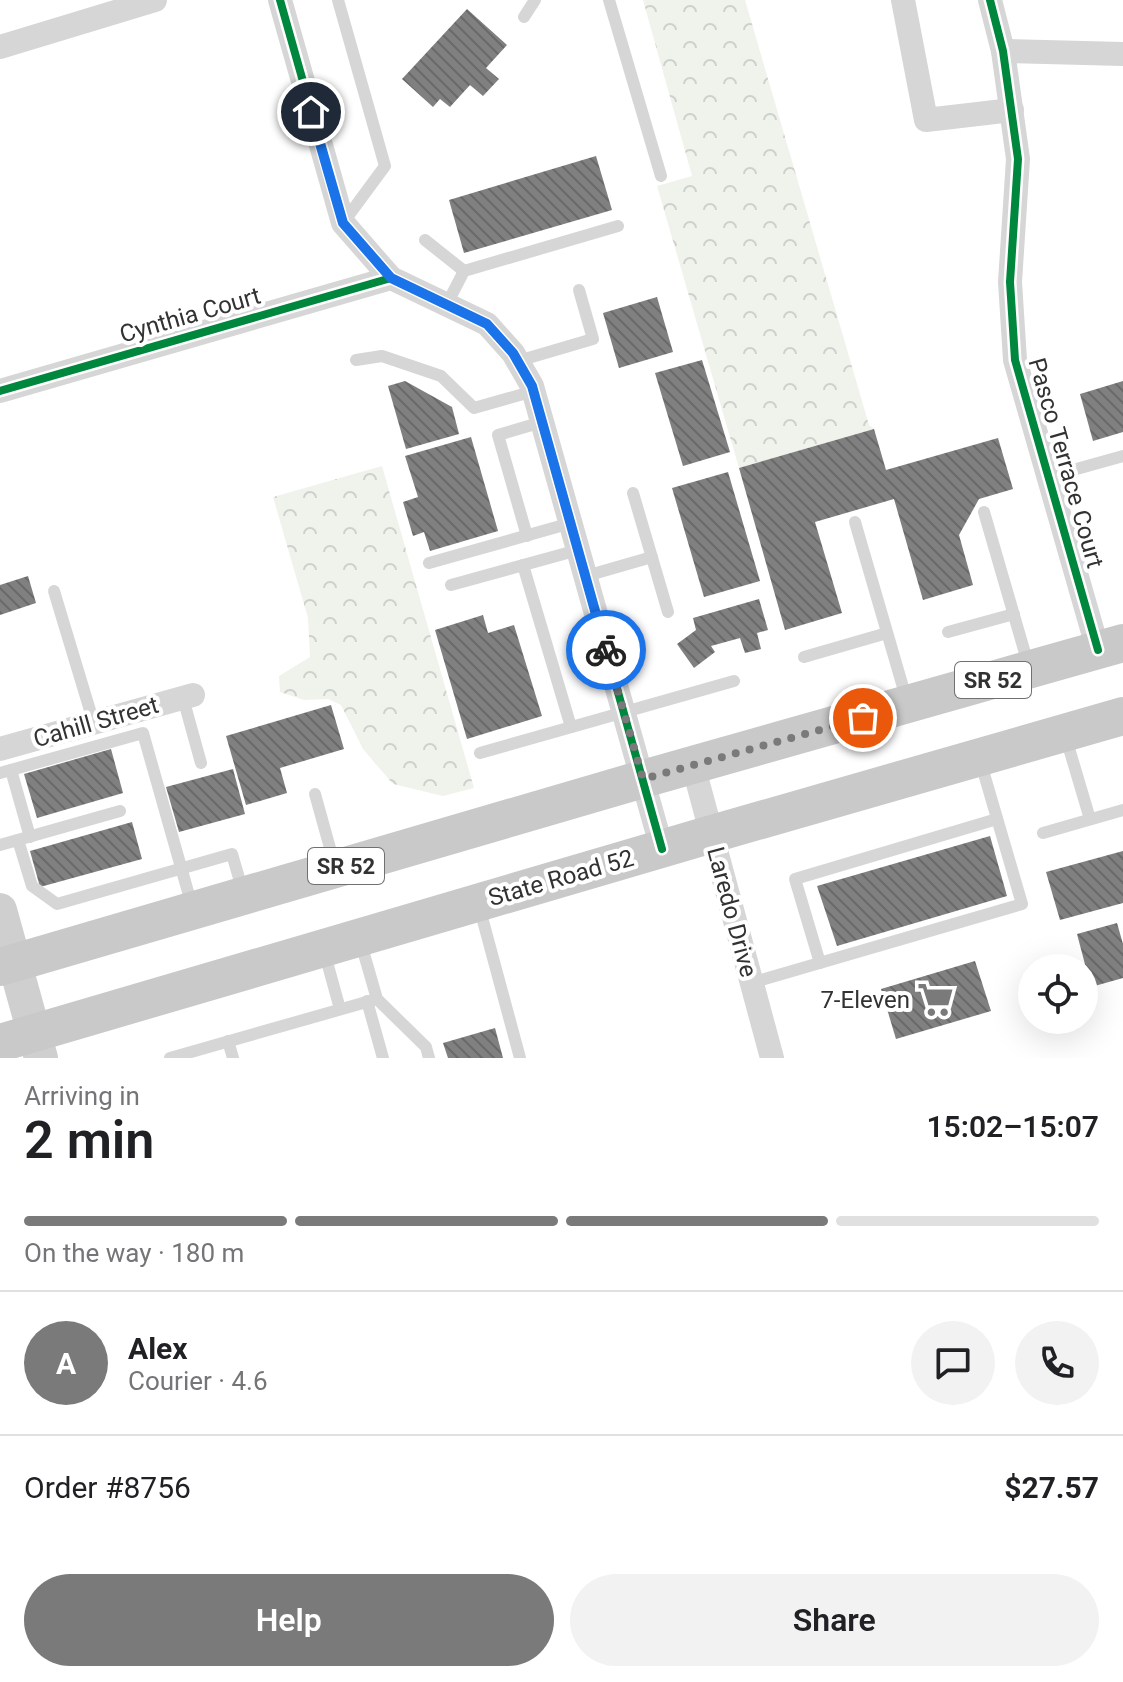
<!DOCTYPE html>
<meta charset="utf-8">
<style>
body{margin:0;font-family:Roboto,sans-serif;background:#f2f2f2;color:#202124;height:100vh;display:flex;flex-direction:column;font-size:30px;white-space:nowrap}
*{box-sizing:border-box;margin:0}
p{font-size:26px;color:#757577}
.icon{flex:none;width:44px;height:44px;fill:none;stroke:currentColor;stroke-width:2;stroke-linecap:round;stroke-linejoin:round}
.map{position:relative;height:1058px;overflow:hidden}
.details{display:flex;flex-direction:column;background:#fff;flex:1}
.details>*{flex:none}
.tools{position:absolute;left:1018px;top:954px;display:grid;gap:16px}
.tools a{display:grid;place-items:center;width:80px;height:80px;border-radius:50%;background:#fff;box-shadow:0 8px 32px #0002;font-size:40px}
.pin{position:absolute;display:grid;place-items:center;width:68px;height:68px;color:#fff;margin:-34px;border:4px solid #fff;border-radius:50%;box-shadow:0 2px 8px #0007}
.courier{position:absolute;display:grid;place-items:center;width:80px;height:80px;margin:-40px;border:6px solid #1a73e8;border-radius:50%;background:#fff;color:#222;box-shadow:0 2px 10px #0007}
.headline em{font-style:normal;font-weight:600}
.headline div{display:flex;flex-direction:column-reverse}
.headline{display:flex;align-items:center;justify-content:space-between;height:136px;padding:0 24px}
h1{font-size:52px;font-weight:600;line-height:60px}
.bar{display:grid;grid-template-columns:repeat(4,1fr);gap:12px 8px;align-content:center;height:96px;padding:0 24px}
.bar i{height:10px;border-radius:6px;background:#e0e0e0}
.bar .on{background:#7a7a7a}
.bar p{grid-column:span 4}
.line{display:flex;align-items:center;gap:20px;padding:0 24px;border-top:2px solid #e0e0e0}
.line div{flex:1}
.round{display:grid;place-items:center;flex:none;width:84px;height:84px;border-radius:42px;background:#f2f2f2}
.action{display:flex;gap:16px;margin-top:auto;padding:16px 24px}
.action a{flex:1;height:92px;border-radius:48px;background:#7a7a7a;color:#fff;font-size:32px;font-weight:600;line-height:92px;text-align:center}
.action a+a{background:#f2f2f2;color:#202124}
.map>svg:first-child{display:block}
</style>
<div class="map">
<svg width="1123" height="1058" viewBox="0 0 1123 1058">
<defs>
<pattern id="forest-crowns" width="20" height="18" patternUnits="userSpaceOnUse" patternTransform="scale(2)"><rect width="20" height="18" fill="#f0f3ec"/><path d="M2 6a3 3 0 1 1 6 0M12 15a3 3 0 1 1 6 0" fill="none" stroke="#ced1cb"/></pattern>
<pattern id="building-back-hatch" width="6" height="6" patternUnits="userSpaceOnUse" patternTransform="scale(2)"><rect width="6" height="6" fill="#808080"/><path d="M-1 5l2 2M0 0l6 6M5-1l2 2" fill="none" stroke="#696969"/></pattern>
</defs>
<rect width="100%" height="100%" fill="#fff"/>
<g fill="url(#forest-crowns)">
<polygon points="643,0 745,0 869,425 874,429 739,468 657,186 692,176"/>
<polygon points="382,466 474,788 443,796 393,784 363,749 341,705 328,699 304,700 280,692 279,676 310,657 308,618 273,497"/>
</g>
<g fill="url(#building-back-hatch)">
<polygon points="467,9 507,45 486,68 499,79 483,96 470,85 450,107 440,99 433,107 402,79"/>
<polygon points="596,156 612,210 464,253 449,200"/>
<polygon points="657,297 673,352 619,368 603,313"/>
<polygon points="702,360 730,452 683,466 655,373"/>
<polygon points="405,381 452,407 459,434 406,449 388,386"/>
<polygon points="1123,381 1123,432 1093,441 1080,394"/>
<polygon points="874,429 886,470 998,438 1013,489 979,499 959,535 973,585 923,600 894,499 815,522 842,613 785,630 739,468"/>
<polygon points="471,437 498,531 430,551 424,532 413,536 403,502 418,497 405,456"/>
<polygon points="728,472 760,581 704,597 672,488"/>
<polygon points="28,576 36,603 0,615 0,585"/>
<polygon points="759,599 768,630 757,633 761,649 745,653 740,638 711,646 715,652 694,668 677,644 696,630 693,618"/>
<polygon points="483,615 488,633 514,625 542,716 467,739 435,630"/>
<polygon points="331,705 344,749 280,768 287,793 246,805 226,736"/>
<polygon points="111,749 123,793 37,818 24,774"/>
<polygon points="233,769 245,814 179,832 166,787"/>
<polygon points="132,822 142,859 40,887 30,851"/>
<polygon points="990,836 1007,896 837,946 817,886"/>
<polygon points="1123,851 1123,903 1060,920 1046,872"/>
<polygon points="1117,923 1123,944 1123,978 1091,987 1077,934"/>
<polygon points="975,961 991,1011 896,1039 881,989"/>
<polygon points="495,1028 503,1058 448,1058 443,1043"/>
</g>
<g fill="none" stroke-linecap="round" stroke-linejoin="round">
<g stroke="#d6d6d6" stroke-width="12">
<polyline points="338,0 385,166 343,223"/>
<polyline points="609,0 661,176"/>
<polyline points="524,17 535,0"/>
<polyline points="425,240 464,271"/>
<polyline points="447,304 464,271 618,226"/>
<polyline points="356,360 382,356 441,376 474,408 534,391"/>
<polyline points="518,361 593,339 579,290"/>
<polyline points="1048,477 1123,456"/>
<polyline points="633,493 668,612"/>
<polyline points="984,512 1029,667"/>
<polyline points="855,522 907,701"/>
<polyline points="527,536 498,435 542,422"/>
<polyline points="429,563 571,523"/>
<polyline points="523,565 571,727"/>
<polyline points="586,576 652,557"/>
<polyline points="451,585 578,550"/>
<polyline points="54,591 95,727"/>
<polyline points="948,632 1014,614"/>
<polyline points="804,657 887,633"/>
<polyline points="183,698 201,763"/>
<polyline points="1066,738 1090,819"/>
<polyline points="480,753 734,681"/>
<polyline points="11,770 30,837"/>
<polyline points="0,773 143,733 192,906"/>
<polyline points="315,794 335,866"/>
<polyline points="1043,833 1123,810"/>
<polyline points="18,840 32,886 57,904 232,854 243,892"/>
<polyline points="0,845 120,811"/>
<polyline points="479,906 520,1058"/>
<polyline points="360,940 377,999 426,1047 429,1058"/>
<polyline points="324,951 340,1009"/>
<polyline points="820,963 795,879 997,819"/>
<polyline points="751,983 1022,904 980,760"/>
<polyline points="367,1001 383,1058"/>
<polyline points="228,1041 233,1058"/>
<polyline points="170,1058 377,999"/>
</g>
<g stroke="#d6d6d6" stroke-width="24">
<polyline points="280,0 343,223 391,278 487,324 513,353 532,386 662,849"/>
<polyline points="903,0 926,120 1012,110"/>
<polyline points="990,0 1003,51 1018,159 1010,282 1015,360 1098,650"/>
<polyline points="0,47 155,0"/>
<polyline points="1003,51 1123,54"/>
<polyline points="0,391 391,278"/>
<polyline points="0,749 193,695"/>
<polyline points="693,765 772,1058"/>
</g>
<polyline stroke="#cfcfcf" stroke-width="34" points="0,910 41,1058"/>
<g stroke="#c9c9c9" stroke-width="38">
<polyline points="0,967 643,779 1123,643"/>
<polyline points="0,1043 712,834 1123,716"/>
</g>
<defs>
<g id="cycleway">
<polyline points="280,0 343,223 391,278 487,324 513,353 532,386 662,849"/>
<polyline points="990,0 1003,51 1018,159 1010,282 1015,360 1098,650"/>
<polyline points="0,391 391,278"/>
</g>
</defs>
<use href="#cycleway" stroke="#fff" stroke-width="13"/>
<use href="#cycleway" stroke="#00873e" stroke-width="8"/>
</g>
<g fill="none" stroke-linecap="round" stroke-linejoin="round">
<polyline stroke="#7a7a7a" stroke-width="8" stroke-dasharray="0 14.4" points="606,650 643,779 863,718"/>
<polyline stroke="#1a73e8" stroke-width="10" points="311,112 343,223 391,278 487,324 513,353 532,386 606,650"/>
</g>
<defs>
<symbol id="supermarket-bare" viewBox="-9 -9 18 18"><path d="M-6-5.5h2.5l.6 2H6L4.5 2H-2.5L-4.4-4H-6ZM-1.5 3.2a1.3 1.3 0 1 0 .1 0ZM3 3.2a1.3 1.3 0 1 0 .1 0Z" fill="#7a7a7a" stroke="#fff" stroke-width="2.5" paint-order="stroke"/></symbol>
</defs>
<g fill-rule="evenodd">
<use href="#supermarket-bare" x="910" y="974" width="51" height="51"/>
</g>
<g text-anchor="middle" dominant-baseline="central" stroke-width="8" stroke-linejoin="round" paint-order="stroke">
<g fill="#fff" stroke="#707070" stroke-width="2">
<rect x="955" y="662" width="76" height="36" rx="6"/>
<rect x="308" y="848" width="76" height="36" rx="6"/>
</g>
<g font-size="22" font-weight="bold" fill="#323232">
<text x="993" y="680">SR 52</text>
<text x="346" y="866">SR 52</text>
</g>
<g font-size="24" fill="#323232" stroke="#fff">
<text transform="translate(190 315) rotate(-16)">Cynthia Court</text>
<text transform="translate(1066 463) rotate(74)">Pasco Terrace Court</text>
<text transform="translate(96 722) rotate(-16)">Cahill Street</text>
<text transform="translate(561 878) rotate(-16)">State Road 52</text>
<text transform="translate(732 912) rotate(75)">Laredo Drive</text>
</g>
<g font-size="24" fill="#323232" stroke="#fff" text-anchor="end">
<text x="910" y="1000">7-Eleven</text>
</g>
</g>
</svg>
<div class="tools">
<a><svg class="icon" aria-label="locate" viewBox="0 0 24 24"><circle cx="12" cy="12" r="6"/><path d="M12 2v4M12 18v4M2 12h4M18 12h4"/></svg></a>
</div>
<div class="pin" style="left:863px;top:718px;background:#ea580c"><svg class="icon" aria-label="bag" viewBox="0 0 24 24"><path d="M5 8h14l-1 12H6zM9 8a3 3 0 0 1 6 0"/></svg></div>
<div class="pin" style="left:311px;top:112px;background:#1f2937"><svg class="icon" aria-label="home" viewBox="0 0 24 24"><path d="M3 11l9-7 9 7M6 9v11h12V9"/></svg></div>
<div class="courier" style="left:606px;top:650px"><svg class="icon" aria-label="bike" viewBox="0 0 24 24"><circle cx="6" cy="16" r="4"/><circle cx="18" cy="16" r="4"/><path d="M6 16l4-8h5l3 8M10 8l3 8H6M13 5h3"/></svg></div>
</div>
<section class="details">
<div class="headline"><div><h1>2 min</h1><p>Arriving in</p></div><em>15:02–15:07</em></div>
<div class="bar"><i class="on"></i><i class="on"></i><i class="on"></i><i></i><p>On the way · 180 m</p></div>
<div class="line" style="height:144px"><b class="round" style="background:#7a7a7a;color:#fff">A</b><div><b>Alex</b><p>Courier · 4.6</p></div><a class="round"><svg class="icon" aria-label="chat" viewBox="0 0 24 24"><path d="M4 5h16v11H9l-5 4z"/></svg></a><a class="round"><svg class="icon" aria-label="phone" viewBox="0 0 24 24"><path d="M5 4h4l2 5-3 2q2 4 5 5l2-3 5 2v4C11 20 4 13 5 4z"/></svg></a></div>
<div class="line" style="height:104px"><div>Order #8756</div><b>$27.57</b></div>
<div class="action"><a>Help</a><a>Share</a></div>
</section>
